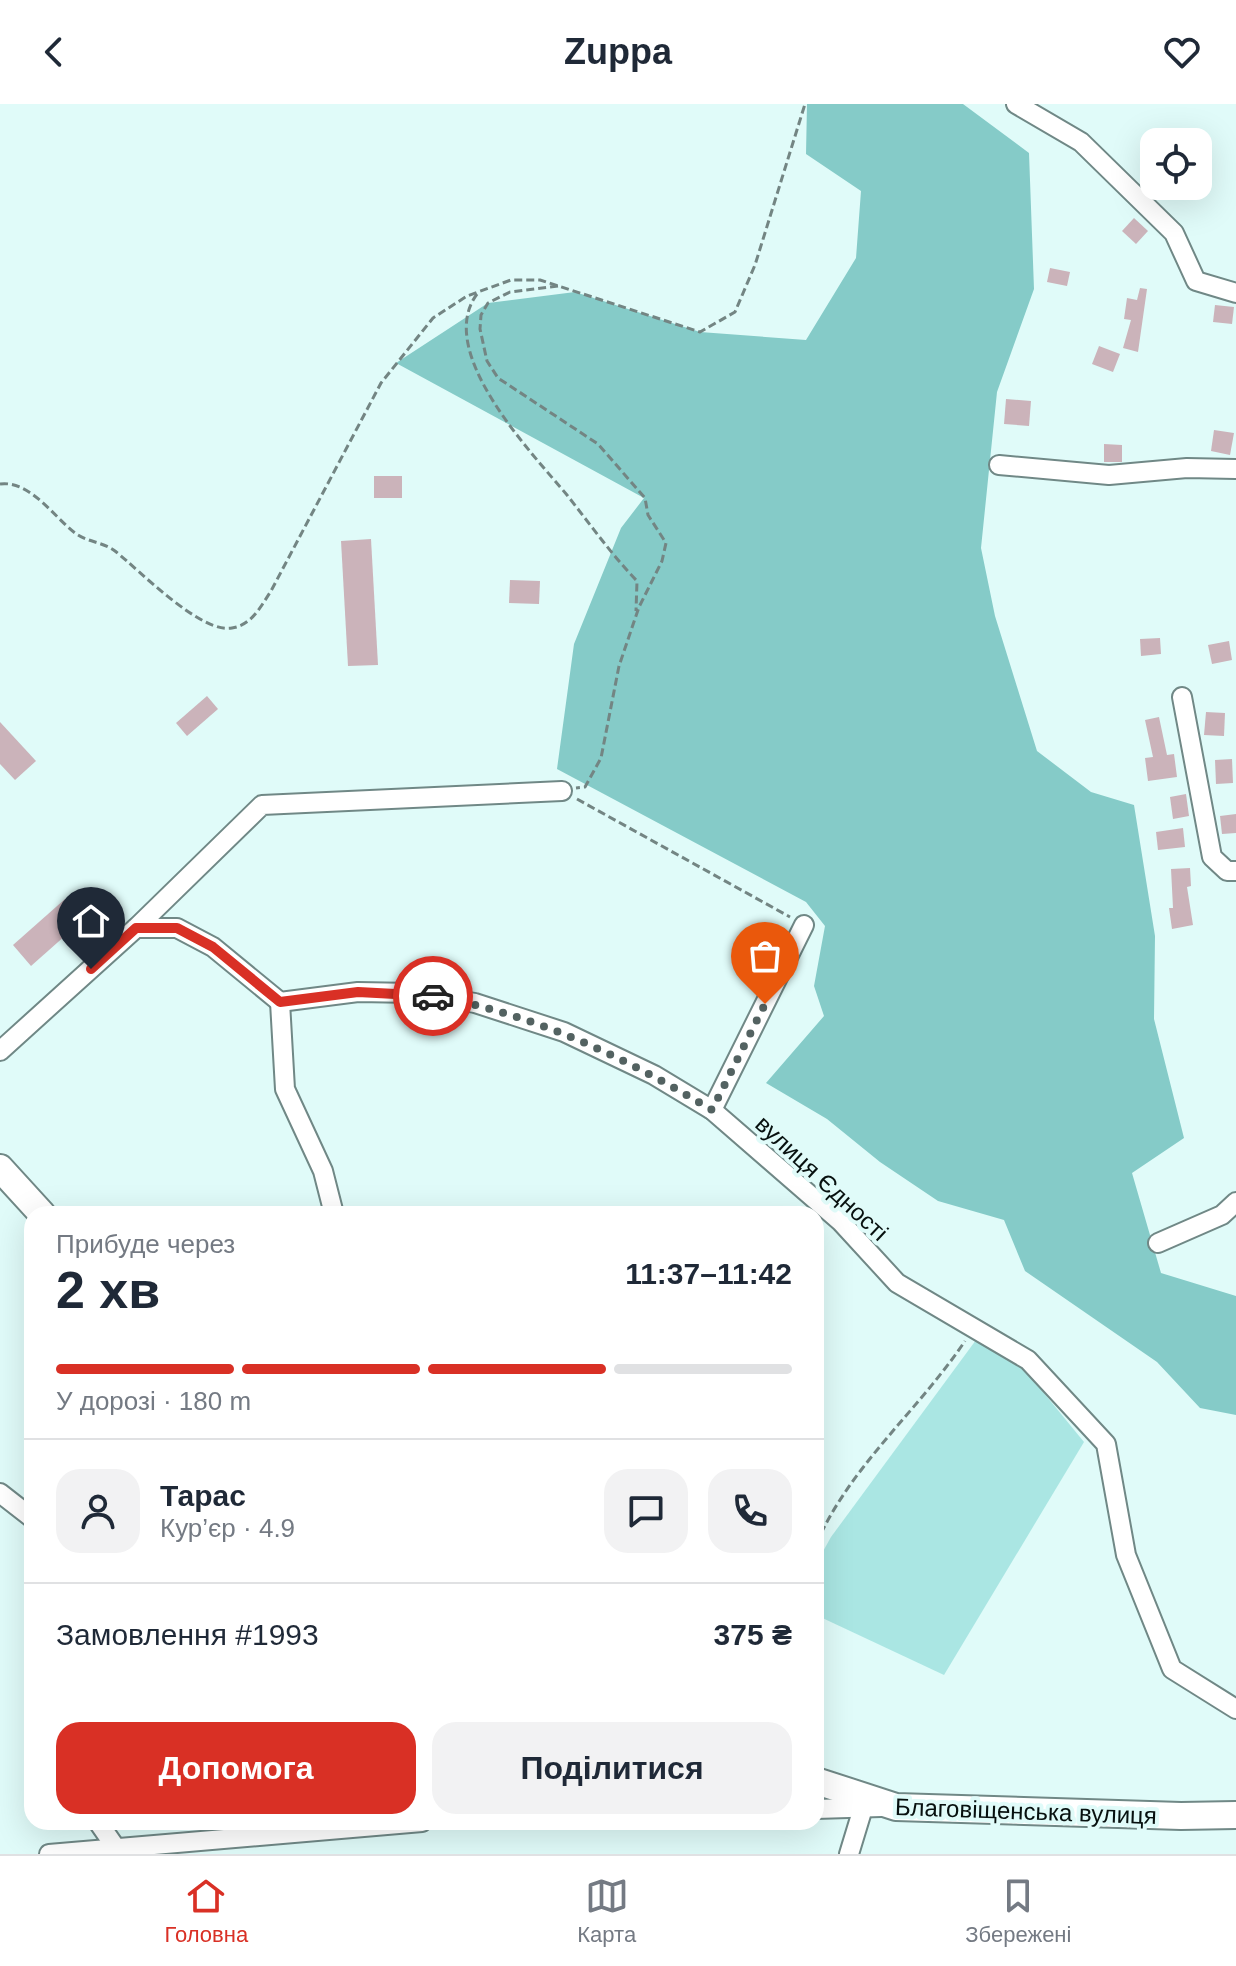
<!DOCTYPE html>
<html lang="uk">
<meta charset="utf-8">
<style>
body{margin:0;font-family:Helvetica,sans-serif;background:#f2f2f3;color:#1f2937;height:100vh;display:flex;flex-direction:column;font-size:30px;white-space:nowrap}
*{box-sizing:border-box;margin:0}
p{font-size:26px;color:#747a83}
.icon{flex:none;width:44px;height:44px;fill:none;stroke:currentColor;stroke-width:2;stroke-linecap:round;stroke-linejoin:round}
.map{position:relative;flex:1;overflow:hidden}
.drawer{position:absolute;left:24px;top:1102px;width:800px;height:624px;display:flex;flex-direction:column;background:#fff;border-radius:24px;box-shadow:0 8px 32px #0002}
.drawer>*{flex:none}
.buttons{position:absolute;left:1140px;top:24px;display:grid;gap:16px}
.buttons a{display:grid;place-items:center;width:72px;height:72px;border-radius:16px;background:#fff;box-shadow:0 8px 32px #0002;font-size:40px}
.pin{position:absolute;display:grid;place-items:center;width:68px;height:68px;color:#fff;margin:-82px -34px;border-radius:50% 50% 50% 0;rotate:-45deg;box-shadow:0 0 8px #0007}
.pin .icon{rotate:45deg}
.courier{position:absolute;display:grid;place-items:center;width:80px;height:80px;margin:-40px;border:6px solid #d93025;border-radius:50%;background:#fff;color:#222;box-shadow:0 2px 10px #0007}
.overview em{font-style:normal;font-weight:700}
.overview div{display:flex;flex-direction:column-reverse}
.overview{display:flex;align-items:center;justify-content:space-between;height:136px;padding:0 32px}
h1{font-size:52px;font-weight:700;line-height:60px}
.bar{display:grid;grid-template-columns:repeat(4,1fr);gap:12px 8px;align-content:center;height:96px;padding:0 32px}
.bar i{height:10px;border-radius:6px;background:#e0e1e3}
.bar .on{background:#d93025}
.bar p{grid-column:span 4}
.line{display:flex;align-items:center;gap:20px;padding:0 32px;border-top:2px solid #e0e1e3}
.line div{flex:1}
.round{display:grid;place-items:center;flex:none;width:84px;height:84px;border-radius:24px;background:#f2f2f3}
.primary-button{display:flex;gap:16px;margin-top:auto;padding:16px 32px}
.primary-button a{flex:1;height:92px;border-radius:24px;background:#d93025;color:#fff;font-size:32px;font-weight:700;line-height:92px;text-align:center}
.primary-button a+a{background:#f2f2f3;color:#1f2937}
header{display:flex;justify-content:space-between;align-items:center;height:104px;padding:0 32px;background:#fff;font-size:36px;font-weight:700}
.tab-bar{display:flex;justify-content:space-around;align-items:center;height:112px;border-top:2px solid #e0e1e3;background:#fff;font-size:22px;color:#747a83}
.tab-bar a{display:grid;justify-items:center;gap:4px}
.tab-bar .on{color:#d93025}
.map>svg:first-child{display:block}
</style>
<header><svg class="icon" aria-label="back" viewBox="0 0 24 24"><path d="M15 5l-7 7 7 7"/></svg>Zuppa<svg class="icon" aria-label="heart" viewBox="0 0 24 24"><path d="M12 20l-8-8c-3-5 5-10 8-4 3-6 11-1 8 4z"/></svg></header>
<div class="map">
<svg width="1236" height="1750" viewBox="0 0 1236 1750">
<rect width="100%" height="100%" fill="#e0fbf9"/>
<polygon fill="#aae6e3" points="976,1236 1025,1266 1084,1338 944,1571 816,1511 816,1460 831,1433"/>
<polygon fill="#85cbc8" points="807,0 963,0 1029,49 1034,185 997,288 981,444 995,512 1037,647 1091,688 1134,701 1155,832 1154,915 1184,1034 1132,1069 1161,1169 1236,1192 1236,1311 1200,1304 1157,1258 1025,1167 1004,1116 938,1097 880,1058 827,1015 766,979 824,912 814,882 825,822 806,798 557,665 574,540 621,424 644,394 396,259 488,199 575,188 700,228 806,236 856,154 861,87 806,50"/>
<g fill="#cbb3ba">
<polygon points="1134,114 1148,127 1136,140 1122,127"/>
<polygon points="1050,164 1070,168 1067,182 1047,178"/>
<polygon points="1140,184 1147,185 1138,248 1123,244 1131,216 1124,215 1127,194 1137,196"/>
<polygon points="1215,201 1234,203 1232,220 1213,218"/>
<polygon points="1099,242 1120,250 1113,268 1092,260"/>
<polygon points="1006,295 1031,297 1029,322 1004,320"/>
<polygon points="1214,326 1234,329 1230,351 1211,347"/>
<polygon points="1104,340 1122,341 1122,358 1104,358"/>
<rect x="374" y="372" width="28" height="22"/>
<polygon points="371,435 378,561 348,562 341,437"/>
<polygon points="510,476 540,477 539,500 509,499"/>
<polygon points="1160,534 1161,550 1141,552 1140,535"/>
<polygon points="1229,537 1232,556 1212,560 1208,541"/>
<polygon points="207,592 218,605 187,632 176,619"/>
<polygon points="1206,608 1225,609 1224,632 1204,631"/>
<polygon points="1159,613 1167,651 1174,650 1177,673 1148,677 1145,654 1153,653 1145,616"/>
<polygon points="0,618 36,657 15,676 0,660"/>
<polygon points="1232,655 1233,679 1216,680 1215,656"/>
<polygon points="1186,690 1189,712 1173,715 1170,693"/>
<polygon points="1236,710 1236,729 1222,730 1220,712"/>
<polygon points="1183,724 1185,743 1158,746 1156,728"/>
<polygon points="1190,764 1191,782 1187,783 1193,821 1172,825 1169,804 1173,804 1171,765"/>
<polygon points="65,795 84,815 31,862 13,841"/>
</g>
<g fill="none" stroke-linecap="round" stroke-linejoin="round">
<defs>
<g id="street">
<polyline points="1016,0 1081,38 1174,129 1196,177 1236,189"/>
<polyline points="999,361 1109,371 1187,364 1236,365"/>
<polyline points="1182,593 1212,753 1227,767 1236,767"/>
<polyline points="136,824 177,824 213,843 280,898 358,888 414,889 475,899 564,928 654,971 712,1006 841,1118 897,1179 1028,1256 1106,1340 1126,1451 1172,1565 1236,1605"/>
<polyline points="280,898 285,985 323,1067 334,1110"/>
<polyline points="0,947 136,824 262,701 562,687"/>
<polyline points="712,1006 804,821"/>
<polyline points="1158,1139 1222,1111 1236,1098"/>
<polyline points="0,1389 32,1414"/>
<polyline points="816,1705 881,1703"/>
<polyline points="98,1718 116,1744"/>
<polyline points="49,1750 422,1718"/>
<polyline points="849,1750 863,1704"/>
</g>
<g id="secondary">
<polyline points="0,1064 42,1110"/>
<polyline points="816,1677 896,1703 1181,1712 1236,1711"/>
</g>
</defs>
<use href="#street" stroke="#708886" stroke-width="22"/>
<use href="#secondary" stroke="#708886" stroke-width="30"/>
<g stroke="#738583" stroke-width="3" stroke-dasharray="8 4" stroke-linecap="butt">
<polyline points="558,182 510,188 488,199 481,211 480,225 487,257 498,274 598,340 645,394 648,411 666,439 662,457 639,503 619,562 601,654 585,683 576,684"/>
<path d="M477,190c-43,58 55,159 90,201 23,29 44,59 70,86l-1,30"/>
<path d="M0,380c30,-4 54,33 75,49 12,9 28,9 40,18 24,19 86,83 117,77 20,-3 29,-22 39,-37l110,-208 52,-65 34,-22 44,-16h29l160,52 35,-20 20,-47 50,-161"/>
<polyline points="577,695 790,813"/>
<path d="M816,1440c35,-79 102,-133 149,-203"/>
</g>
<use href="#street" stroke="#fff" stroke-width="18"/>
<use href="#secondary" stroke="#fff" stroke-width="26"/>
</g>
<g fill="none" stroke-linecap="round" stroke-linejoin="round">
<path stroke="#536261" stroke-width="8" stroke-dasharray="0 14.4" d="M433,892c102,18 191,61 279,114l53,-106"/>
<polyline stroke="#d93025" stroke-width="10" points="91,865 136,824 177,824 213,843 280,898 358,888 433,892"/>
</g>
<g text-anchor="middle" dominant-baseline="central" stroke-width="8" stroke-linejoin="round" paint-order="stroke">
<g font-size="24" fill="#07100f" stroke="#e0fbf9">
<text transform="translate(822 1074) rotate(43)">вулиця Єдності</text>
<text transform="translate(1026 1707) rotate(2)">Благовіщенська вулиця</text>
</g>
</g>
</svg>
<div class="buttons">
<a><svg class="icon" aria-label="locate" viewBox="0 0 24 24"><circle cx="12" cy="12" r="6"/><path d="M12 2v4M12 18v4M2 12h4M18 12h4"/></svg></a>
</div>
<div class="pin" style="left:765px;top:900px;background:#ea580c"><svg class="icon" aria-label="bag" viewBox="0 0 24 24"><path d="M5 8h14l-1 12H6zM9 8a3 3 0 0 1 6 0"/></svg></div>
<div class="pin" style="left:91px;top:865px;background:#1f2937"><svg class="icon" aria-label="home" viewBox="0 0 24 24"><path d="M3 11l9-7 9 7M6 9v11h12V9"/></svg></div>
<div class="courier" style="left:433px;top:892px"><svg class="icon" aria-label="car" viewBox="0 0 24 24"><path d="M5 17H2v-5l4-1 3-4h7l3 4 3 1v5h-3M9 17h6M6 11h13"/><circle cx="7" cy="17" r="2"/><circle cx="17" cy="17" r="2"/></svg></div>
<section class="drawer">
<div class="overview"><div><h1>2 хв</h1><p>Прибуде через</p></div><em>11:37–11:42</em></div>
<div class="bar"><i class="on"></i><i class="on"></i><i class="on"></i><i></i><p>У дорозі · 180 m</p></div>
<div class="line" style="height:144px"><a class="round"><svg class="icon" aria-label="person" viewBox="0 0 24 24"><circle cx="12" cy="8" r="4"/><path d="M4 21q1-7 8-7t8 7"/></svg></a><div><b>Тарас</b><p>Кур’єр · 4.9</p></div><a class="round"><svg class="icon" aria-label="chat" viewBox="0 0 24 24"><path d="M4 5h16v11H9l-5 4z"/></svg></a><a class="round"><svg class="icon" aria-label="phone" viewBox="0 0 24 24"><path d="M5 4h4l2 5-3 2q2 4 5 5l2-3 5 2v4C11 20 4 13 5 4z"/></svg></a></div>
<div class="line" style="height:104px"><div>Замовлення #1993</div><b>375 ₴</b></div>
<div class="primary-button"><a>Допомога</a><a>Поділитися</a></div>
</section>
</div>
<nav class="tab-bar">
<a class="on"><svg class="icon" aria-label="home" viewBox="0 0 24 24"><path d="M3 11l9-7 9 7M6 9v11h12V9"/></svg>Головна</a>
<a><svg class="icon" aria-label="map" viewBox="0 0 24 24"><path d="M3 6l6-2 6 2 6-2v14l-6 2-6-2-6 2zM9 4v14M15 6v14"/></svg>Карта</a>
<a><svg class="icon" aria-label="saved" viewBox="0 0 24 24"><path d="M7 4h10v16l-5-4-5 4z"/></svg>Збережені</a>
</nav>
